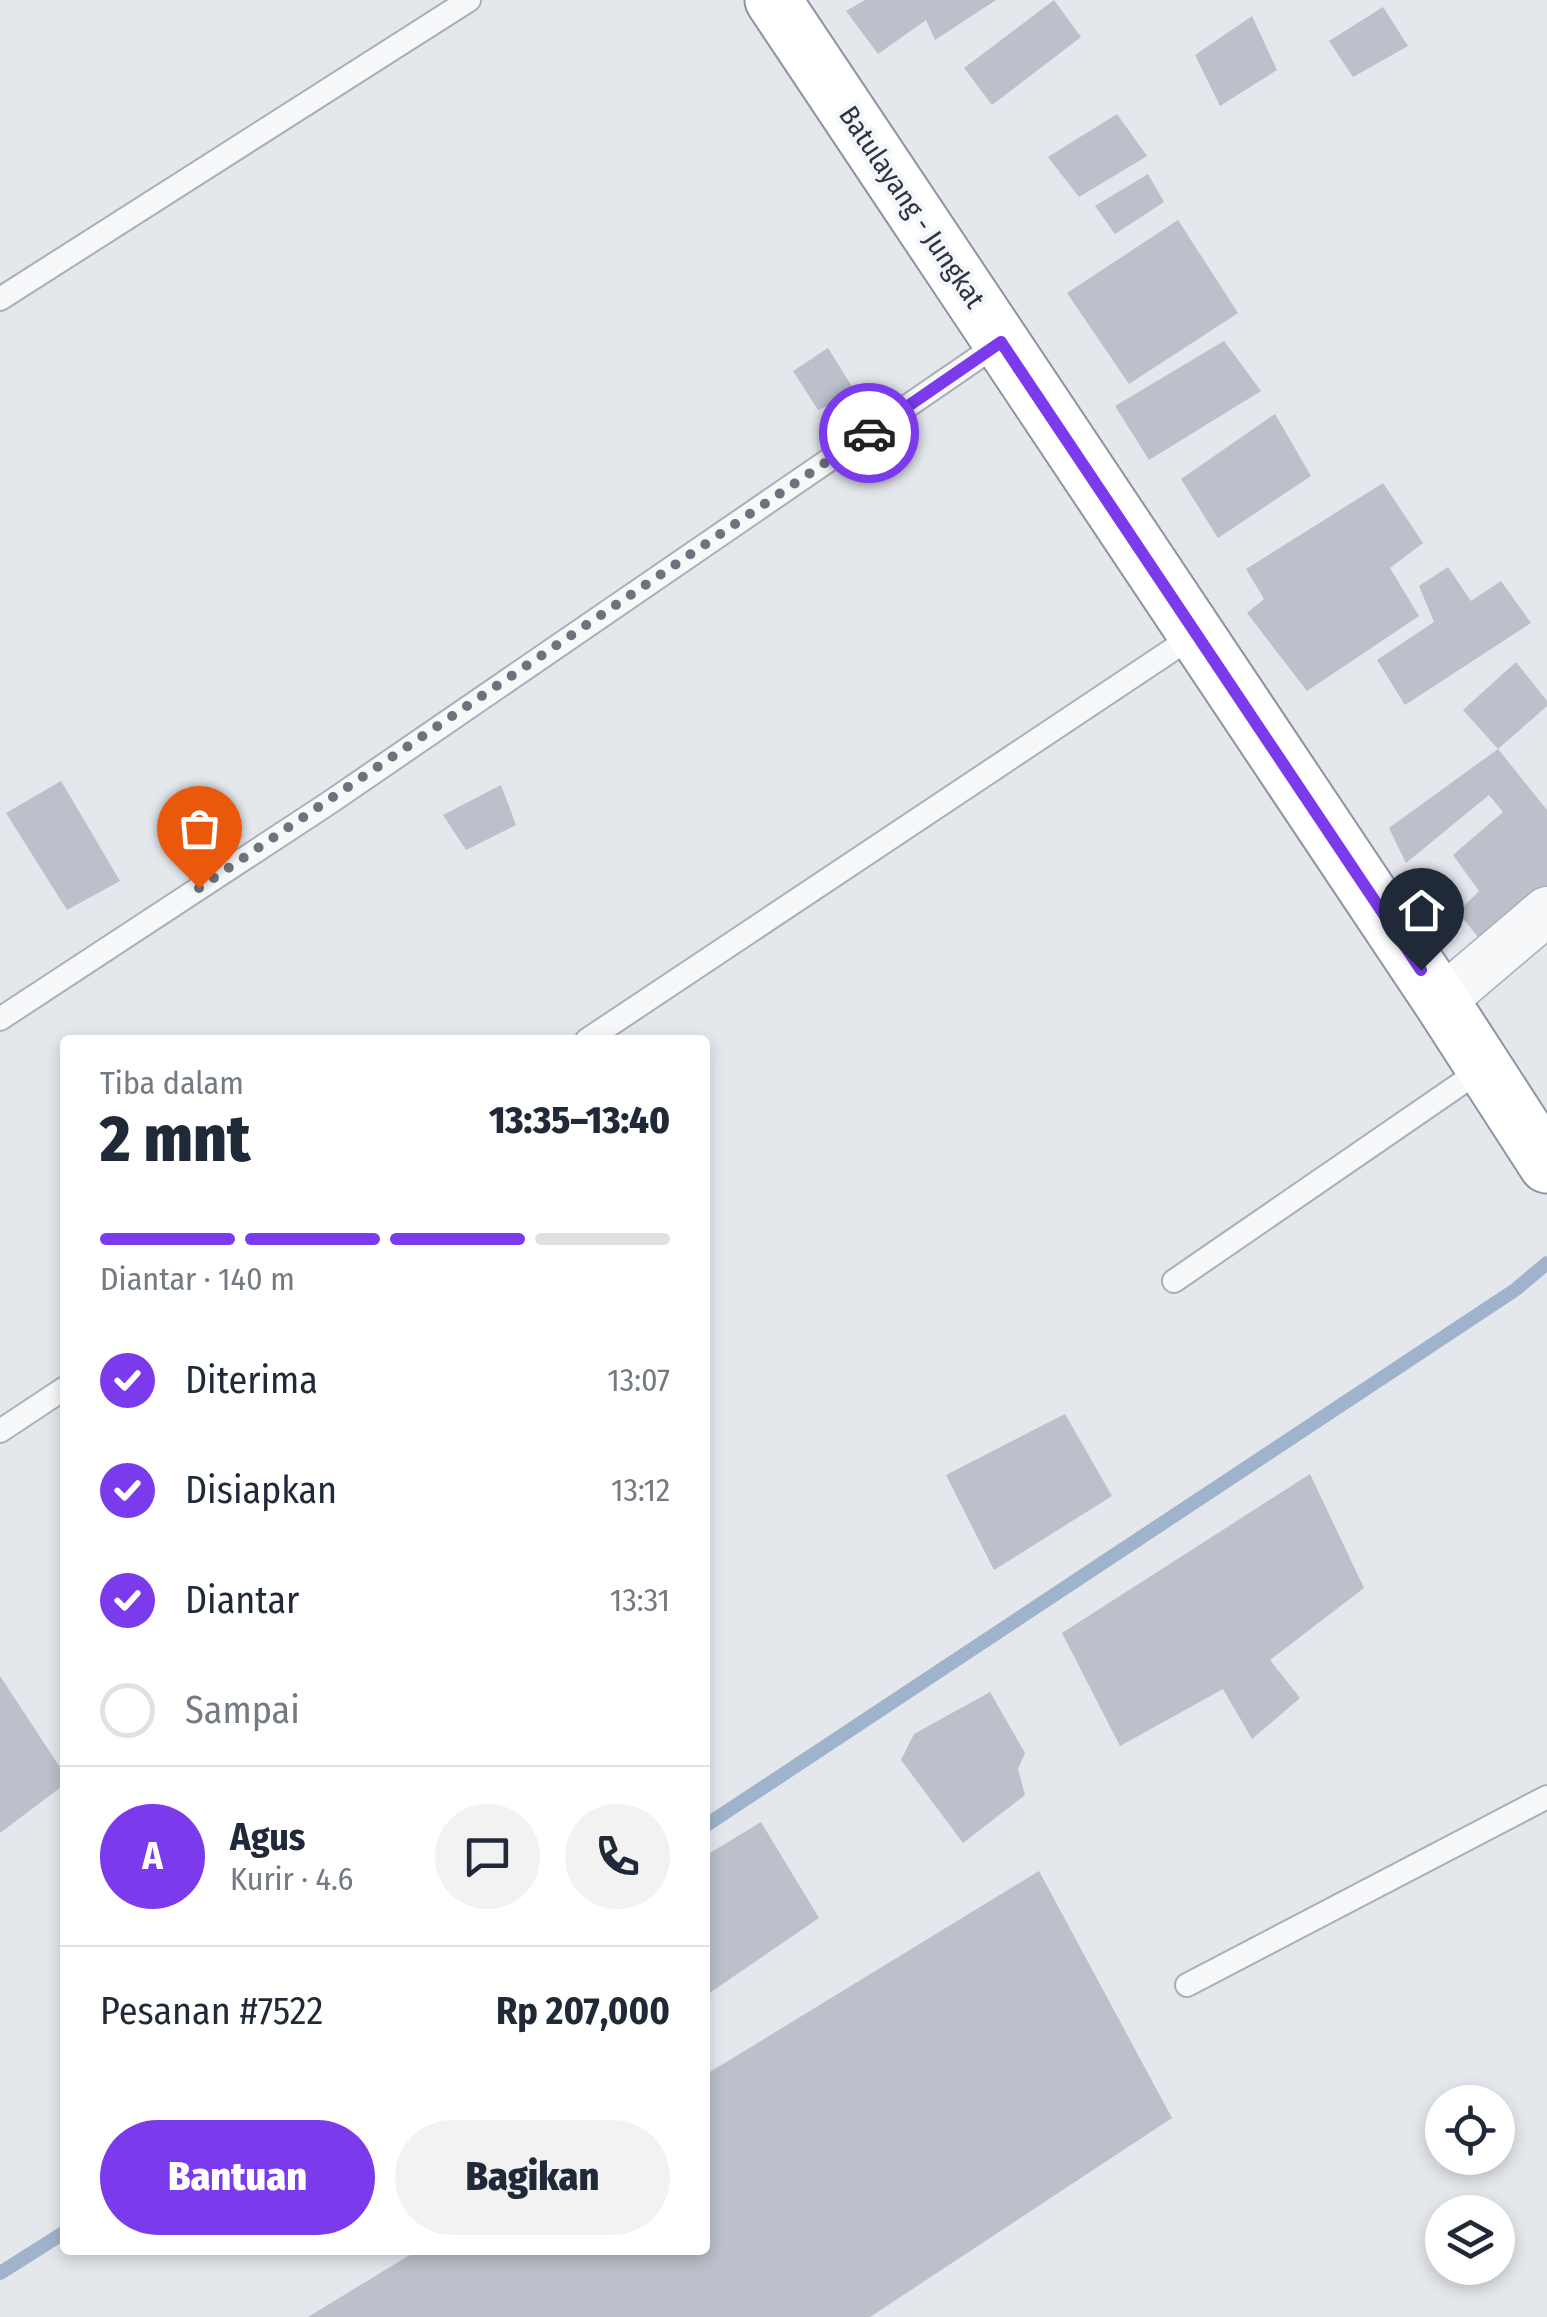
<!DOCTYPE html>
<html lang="id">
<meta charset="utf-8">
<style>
body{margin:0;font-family:"Fira Sans Condensed",sans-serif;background:#f2f2f3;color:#1f2937;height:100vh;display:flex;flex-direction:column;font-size:38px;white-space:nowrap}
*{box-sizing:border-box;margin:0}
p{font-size:32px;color:#747a83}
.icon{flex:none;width:55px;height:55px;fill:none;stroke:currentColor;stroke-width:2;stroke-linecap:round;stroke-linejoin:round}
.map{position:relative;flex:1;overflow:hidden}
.panel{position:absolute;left:60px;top:1035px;width:650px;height:1220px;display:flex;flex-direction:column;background:#fff;border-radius:10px;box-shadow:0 5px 15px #0003}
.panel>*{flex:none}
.fabs{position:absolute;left:1425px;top:2085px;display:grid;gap:20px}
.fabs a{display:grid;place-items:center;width:90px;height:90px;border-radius:50%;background:#fff;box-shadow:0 5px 15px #0003;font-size:50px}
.pin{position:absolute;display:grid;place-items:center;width:85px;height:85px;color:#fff;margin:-102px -42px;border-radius:50% 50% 50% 0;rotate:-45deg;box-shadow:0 0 10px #0007}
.pin .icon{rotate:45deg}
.courier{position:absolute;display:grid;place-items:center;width:100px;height:100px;margin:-50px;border:8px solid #7c3aed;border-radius:50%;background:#fff;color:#222;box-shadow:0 2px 12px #0007}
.headline em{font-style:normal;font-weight:800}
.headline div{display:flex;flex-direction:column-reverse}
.headline{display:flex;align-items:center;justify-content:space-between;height:170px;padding:0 40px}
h1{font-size:65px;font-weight:800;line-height:75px}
.bar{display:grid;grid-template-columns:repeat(4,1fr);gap:15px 10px;align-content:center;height:120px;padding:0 40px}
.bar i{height:12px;border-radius:8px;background:#e0e1e3}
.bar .active{background:#7c3aed}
.bar p{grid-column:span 4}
.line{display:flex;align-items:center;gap:25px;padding:0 40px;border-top:2px solid #e0e1e3}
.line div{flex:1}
.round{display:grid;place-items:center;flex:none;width:105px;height:105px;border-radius:52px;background:#f2f2f3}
ol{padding:0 40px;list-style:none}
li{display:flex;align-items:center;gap:30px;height:110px}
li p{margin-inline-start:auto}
li .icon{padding:10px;border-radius:50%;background:#7c3aed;color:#fff;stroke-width:4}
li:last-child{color:#747a83}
li i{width:55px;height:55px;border:5px solid #e0e1e3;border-radius:50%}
.primary-button{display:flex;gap:20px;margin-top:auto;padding:20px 40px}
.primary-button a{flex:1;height:115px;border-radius:60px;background:#7c3aed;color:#fff;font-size:40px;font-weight:800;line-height:115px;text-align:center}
.primary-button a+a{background:#f2f2f3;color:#1f2937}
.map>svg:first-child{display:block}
</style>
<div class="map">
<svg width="1547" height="2317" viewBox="0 0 1547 2317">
<rect width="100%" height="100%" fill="#e4e7ec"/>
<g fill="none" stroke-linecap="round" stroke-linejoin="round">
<g stroke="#9fb4cc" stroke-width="14">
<polyline points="705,1826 1515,1290 1547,1263"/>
<polyline points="0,2273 65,2232"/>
</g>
</g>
<g fill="#bbc0ca">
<polygon points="865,0 996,0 935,40 926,20 878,54 846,11"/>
<polygon points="1054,0 1081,37 992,105 964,68"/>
<polygon points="1383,7 1408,46 1353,77 1329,41"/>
<polygon points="1252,16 1277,70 1220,106 1195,55"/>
<polygon points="1117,114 1147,156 1079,197 1048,157"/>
<polygon points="1148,174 1164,202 1115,234 1095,206"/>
<polygon points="1178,220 1238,313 1129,384 1067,293"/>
<polygon points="1224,341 1261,391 1149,460 1115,406"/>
<polygon points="828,348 856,393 818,410 793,371"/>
<polygon points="1275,414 1311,476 1218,538 1181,479"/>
<polygon points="1383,483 1423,543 1390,568 1419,616 1307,691 1247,613 1264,599 1246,569"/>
<polygon points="1448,567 1471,601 1501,581 1531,623 1405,705 1377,660 1434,622 1419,586"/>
<polygon points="1516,662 1547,701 1547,706 1498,749 1463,710"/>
<polygon points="1498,749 1547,810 1547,887 1482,942 1458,912 1479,891 1453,855 1503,812 1489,795 1406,863 1389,828"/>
<polygon points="61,781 120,881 67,910 6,813"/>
<polygon points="501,785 516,825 466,850 443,815"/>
<polygon points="1065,1414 1112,1496 994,1570 946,1475"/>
<polygon points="1310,1474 1364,1588 1270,1660 1300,1698 1252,1739 1223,1689 1120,1746 1062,1633"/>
<polygon points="0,1676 65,1775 65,1784 0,1833"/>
<polygon points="990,1692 1025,1753 1018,1769 1025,1795 963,1843 901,1760 914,1734"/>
<polygon points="761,1822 819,1918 705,1996 705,1856"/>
<polygon points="1039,1871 1172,2118 870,2317 308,2317 418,2250 705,2250 705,2075"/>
</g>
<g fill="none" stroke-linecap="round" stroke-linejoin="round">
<defs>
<g id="service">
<polyline points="0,299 469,0"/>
<polyline points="0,1019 329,803 1001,342"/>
<polyline points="587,1040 1196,634"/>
<polyline points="1174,1281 1485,1067"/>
<polyline points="0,1431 65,1388"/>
<polyline points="1187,1985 1547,1797"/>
</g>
<polyline id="minor" points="1441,1001 1547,911"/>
<polyline id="trunk" points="773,0 1441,1001 1547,1165"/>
</defs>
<use href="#service" stroke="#a9aeb7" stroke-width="26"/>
<use href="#minor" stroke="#a9aeb7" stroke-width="51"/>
<use href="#trunk" stroke="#8b94a3" stroke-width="59"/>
<use href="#service" stroke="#f7f8fa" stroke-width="22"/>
<use href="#minor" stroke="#f7f8fa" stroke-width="48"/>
<use href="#trunk" stroke="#fff" stroke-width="55"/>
</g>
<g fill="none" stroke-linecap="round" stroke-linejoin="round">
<polyline stroke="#6c737f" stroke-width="10" stroke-dasharray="0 18" points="199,888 869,433"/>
<polyline stroke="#7c3aed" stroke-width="12" points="869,433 1001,342 1421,970"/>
</g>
<g text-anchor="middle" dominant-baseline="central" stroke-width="9" stroke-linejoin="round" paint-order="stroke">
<g font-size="28" fill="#2b3445" stroke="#f4f6f9">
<text transform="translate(912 207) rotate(56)">Batulayang - Jungkat</text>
</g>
</g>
</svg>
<div class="fabs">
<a><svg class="icon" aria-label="locate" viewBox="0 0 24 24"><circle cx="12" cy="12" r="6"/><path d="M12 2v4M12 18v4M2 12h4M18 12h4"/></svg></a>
<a><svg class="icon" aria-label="layers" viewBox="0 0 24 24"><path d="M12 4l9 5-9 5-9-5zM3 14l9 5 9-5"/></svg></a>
</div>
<div class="pin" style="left:199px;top:888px;background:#ea580c"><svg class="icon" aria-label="bag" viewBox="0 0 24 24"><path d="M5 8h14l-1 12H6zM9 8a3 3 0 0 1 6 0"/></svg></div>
<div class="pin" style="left:1421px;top:970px;background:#1f2937"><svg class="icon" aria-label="home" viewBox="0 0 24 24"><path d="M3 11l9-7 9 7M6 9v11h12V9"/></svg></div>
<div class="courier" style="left:869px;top:433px"><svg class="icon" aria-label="car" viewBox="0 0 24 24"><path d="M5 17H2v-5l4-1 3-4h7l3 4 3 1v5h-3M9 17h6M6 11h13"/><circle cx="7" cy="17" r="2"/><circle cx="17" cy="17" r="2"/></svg></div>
<section class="panel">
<div class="headline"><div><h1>2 mnt</h1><p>Tiba dalam</p></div><em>13:35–13:40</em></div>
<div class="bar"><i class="active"></i><i class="active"></i><i class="active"></i><i></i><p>Diantar · 140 m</p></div>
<ol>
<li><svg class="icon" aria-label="check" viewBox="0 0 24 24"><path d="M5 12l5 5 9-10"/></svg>Diterima<p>13:07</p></li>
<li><svg class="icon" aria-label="check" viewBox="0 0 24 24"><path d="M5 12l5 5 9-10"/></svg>Disiapkan<p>13:12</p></li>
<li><svg class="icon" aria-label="check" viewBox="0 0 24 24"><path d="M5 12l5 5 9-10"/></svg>Diantar<p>13:31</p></li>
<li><i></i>Sampai</li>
</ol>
<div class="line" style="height:180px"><b class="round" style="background:#7c3aed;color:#fff">A</b><div><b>Agus</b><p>Kurir · 4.6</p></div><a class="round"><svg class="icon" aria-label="chat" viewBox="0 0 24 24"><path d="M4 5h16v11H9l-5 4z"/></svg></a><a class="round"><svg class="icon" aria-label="phone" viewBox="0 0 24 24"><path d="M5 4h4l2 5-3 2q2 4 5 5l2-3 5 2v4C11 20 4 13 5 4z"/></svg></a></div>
<div class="line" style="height:130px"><div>Pesanan #7522</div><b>Rp 207,000</b></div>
<div class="primary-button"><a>Bantuan</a><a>Bagikan</a></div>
</section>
</div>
